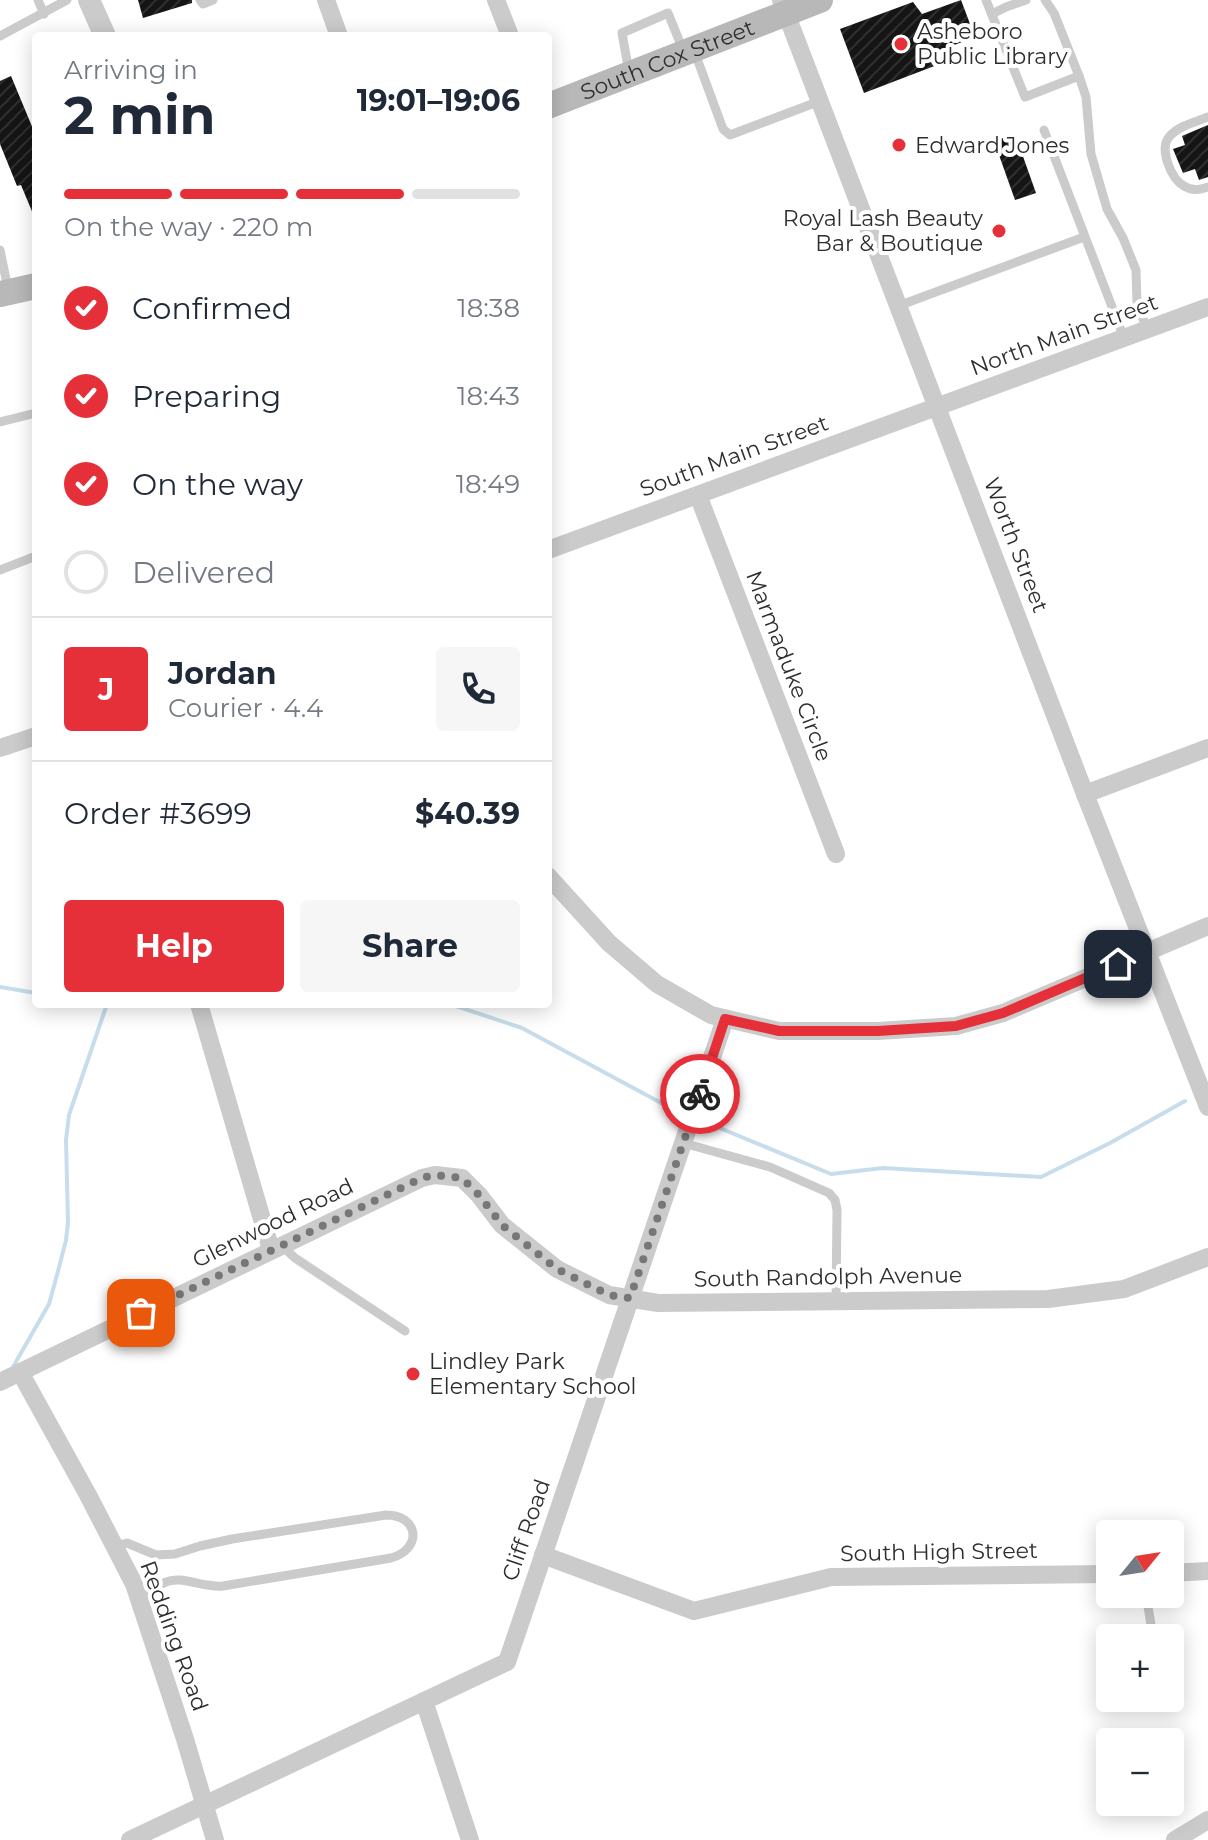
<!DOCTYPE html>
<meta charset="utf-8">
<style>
body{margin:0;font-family:Montserrat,sans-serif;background:#f6f6f7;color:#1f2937;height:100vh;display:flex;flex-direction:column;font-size:30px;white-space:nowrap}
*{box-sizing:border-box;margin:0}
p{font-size:26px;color:#747a83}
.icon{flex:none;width:44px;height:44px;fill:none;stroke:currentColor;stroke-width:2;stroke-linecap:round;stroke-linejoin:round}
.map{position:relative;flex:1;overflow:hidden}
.sheet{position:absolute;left:32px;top:32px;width:520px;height:976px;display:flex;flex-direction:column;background:#fff;border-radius:8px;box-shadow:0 4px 20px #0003}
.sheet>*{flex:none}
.needle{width:52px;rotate:60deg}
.fabs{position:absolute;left:1096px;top:1520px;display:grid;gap:16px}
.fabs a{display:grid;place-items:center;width:88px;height:88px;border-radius:8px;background:#fff;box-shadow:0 4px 20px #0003;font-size:40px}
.pin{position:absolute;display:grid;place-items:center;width:68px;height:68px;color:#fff;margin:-34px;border-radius:16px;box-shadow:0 4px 12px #0006}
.courier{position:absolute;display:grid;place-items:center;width:80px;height:80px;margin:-40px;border:6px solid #e53039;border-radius:50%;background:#fff;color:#222;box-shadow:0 2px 10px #0007}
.headline em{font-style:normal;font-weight:700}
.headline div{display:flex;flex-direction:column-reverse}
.headline{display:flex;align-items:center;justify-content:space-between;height:136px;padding:0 32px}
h1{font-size:52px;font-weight:700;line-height:60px}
.bar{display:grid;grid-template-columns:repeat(4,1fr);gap:12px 8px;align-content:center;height:96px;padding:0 32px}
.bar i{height:10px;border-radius:6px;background:#e0e1e3}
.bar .selected{background:#e53039}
.bar p{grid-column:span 4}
.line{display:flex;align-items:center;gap:20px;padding:0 32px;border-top:2px solid #e0e1e3}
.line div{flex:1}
.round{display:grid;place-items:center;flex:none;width:84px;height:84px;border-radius:8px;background:#f6f6f7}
ol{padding:0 32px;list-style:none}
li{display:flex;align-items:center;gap:24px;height:88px}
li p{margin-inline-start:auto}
li .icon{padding:8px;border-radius:50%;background:#e53039;color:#fff;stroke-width:4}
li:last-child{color:#747a83}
li i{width:44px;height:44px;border:4px solid #e0e1e3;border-radius:50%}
.cta{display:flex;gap:16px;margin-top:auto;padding:16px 32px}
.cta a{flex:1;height:92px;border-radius:8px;background:#e53039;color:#fff;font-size:32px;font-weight:700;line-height:92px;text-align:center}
.cta a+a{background:#f6f6f7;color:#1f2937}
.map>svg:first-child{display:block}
</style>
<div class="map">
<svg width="1208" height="1840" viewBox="0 0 1208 1840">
<defs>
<pattern id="building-hatch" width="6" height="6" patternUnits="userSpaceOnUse" patternTransform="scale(2)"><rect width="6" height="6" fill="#151515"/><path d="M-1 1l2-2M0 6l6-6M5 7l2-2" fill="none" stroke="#2f2f2f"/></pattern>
</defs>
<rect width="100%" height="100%" fill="#fff"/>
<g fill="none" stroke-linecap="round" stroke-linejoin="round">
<g stroke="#c7ddeb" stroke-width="4">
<polyline points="0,987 36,993"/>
<polyline points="441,1004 456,1006 522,1028 678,1112"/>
<polyline points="710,1124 831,1174 883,1168 1041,1177 1110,1143 1185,1101"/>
<polyline points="13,1367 49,1304 57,1275 66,1240 68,1222 66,1140 69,1115 107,1004"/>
</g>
</g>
<g fill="url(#building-hatch)">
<polygon points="138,0 192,0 192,3 143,18"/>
<polygon points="961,0 975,37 936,52 937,65 864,93 840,29 913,2 922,14"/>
<polygon points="11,76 36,136 36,221 21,185 17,186 0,144 0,81"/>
<polygon points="1208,125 1208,177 1199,180 1195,169 1183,173 1173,149 1185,145 1182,136"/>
<polygon points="1015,134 1036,193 1015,200 994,141"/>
</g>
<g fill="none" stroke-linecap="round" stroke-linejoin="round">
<g stroke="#cbcbcb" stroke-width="9">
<polyline points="38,0 44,14"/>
<polyline points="200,0 203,4 213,0"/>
<polyline points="986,0 1025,97 1079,76 1054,13 1045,0"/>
<polyline points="992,14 1006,7 1026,0"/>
<polyline points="0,36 67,0"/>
<polyline points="695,53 723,129 730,135 820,101"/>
<polyline points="629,72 622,33 668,13 683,50"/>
<polyline points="1079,76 1086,97 1091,154 1107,209 1123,238 1136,270 1137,304 1147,329"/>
<path d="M1208,117c-13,5 -30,9 -39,20 -10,12 2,42 15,49 8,5 15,4 24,1"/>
<polyline points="1044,130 1124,338"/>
<polyline points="0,250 8,289"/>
<polyline points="898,306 1084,237"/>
<polyline points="0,422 36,413"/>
<polyline points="0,570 36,556"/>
<polyline points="683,1143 770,1167 829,1193 835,1200 837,1210 836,1301"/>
<polyline points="281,1245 295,1258 405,1331"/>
<path d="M115,1546l12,-3 29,12 19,-1 25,-8 32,-7 154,-24c33,0 37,34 5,43l-168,28c-20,2 -42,-11 -57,-4 -10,4 -17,13 -27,18"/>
<polyline points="1146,1594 1151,1625 1156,1638"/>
</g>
<g stroke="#cbcbcb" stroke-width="18">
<polyline points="326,0 339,36"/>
<polyline points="496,0 510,36"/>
<polyline points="781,0 1085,794 1208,1107"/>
<polyline points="698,495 836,854"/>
<polyline points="548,550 1208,307"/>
<polyline points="0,748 36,736"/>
<polyline points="1085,794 1208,748"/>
<polyline points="548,876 609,943 657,984 711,1015 779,1031 878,1031 956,1026 1003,1013 1208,926"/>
<polyline points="199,1004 271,1250"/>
<polyline points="20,1372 88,1495 134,1584 185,1739 215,1840"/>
<polyline points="0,1382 422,1178 435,1175 462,1178 479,1195 502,1225 557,1269 609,1295 658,1303 1048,1299 1124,1289 1208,1257"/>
<polyline points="543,1555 694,1611 831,1577 1110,1574"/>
<polyline points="1170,1573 1208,1571"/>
<polyline points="424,1701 470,1840"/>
<polyline points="130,1840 507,1662 725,1019"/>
<polyline points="1175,1840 1208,1820"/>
</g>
<polyline stroke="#cbcbcb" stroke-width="22" points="89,0 105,36"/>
<g stroke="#b8b8b8" stroke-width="26">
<path id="s1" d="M548,106l272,-106"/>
<polyline points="0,294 36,286"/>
</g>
</g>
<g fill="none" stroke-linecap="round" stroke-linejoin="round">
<polyline stroke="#777" stroke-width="8" stroke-dasharray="0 14.4" points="141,1313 422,1178 435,1175 462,1178 479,1195 502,1225 557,1269 609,1295 630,1298 700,1094"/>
<polyline stroke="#e53039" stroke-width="10" points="700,1094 725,1019 779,1031 878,1031 956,1026 1003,1013 1118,964"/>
</g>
<g fill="#e53039" stroke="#fff" stroke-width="3">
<circle cx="901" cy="44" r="8"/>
<circle cx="899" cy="145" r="8"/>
<circle cx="999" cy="231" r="8"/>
<circle cx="413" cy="1374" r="8"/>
</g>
<g text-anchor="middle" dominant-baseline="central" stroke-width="8" stroke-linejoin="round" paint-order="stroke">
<g font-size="22" fill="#2e2e2e" stroke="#fff" text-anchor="start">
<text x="917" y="31">Asheboro<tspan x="917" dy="25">Public Library</tspan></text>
<text x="915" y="145">Edward Jones</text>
<text x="983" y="218" text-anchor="end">Royal Lash Beauty<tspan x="983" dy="25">Bar &amp; Boutique</tspan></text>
<text x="429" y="1361">Lindley Park<tspan x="429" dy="25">Elementary School</tspan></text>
</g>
<g font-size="22" fill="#2e2e2e" stroke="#fff">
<text stroke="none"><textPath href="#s1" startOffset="128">South Cox Street</textPath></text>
<text transform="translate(1064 335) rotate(-20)">North Main Street</text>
<text transform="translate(734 456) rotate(-20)">South Main Street</text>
<text transform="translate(1016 545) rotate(69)">Worth Street</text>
<text transform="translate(789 666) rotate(69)">Marmaduke Circle</text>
<text transform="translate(273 1223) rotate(-26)">Glenwood Road</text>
<text transform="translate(828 1277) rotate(-1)">South Randolph Avenue</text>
<text transform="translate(526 1530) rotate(-71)">Cliff Road</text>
<text transform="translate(939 1552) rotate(-1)">South High Street</text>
<text transform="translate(174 1636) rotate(70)">Redding Road</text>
</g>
</g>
</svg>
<div class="fabs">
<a><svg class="needle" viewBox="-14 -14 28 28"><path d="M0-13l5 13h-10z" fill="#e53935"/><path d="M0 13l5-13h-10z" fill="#747a83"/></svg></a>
<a>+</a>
<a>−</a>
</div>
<div class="pin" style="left:141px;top:1313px;background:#ea580c"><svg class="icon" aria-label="bag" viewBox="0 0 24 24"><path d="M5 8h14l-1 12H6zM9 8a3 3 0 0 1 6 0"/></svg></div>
<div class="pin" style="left:1118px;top:964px;background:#1f2937"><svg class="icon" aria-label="home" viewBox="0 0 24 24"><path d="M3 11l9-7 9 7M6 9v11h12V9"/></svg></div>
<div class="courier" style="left:700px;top:1094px"><svg class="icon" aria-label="bike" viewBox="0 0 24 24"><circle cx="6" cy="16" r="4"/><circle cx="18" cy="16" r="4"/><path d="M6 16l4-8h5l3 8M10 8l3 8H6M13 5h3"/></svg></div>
<section class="sheet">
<div class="headline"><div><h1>2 min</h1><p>Arriving in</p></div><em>19:01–19:06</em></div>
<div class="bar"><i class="selected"></i><i class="selected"></i><i class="selected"></i><i></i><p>On the way · 220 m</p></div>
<ol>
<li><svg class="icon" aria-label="check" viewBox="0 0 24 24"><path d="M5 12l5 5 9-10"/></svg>Confirmed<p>18:38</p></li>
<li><svg class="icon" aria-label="check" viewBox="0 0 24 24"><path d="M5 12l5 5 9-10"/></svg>Preparing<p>18:43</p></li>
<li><svg class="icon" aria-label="check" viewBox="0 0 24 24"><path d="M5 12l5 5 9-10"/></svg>On the way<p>18:49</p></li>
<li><i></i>Delivered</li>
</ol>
<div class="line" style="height:144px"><b class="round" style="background:#e53039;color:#fff">J</b><div><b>Jordan</b><p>Courier · 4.4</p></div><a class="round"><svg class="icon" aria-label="phone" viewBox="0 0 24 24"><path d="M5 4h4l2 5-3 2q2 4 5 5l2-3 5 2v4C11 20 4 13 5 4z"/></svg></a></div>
<div class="line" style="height:104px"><div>Order #3699</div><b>$40.39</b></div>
<div class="cta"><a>Help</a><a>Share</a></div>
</section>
</div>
